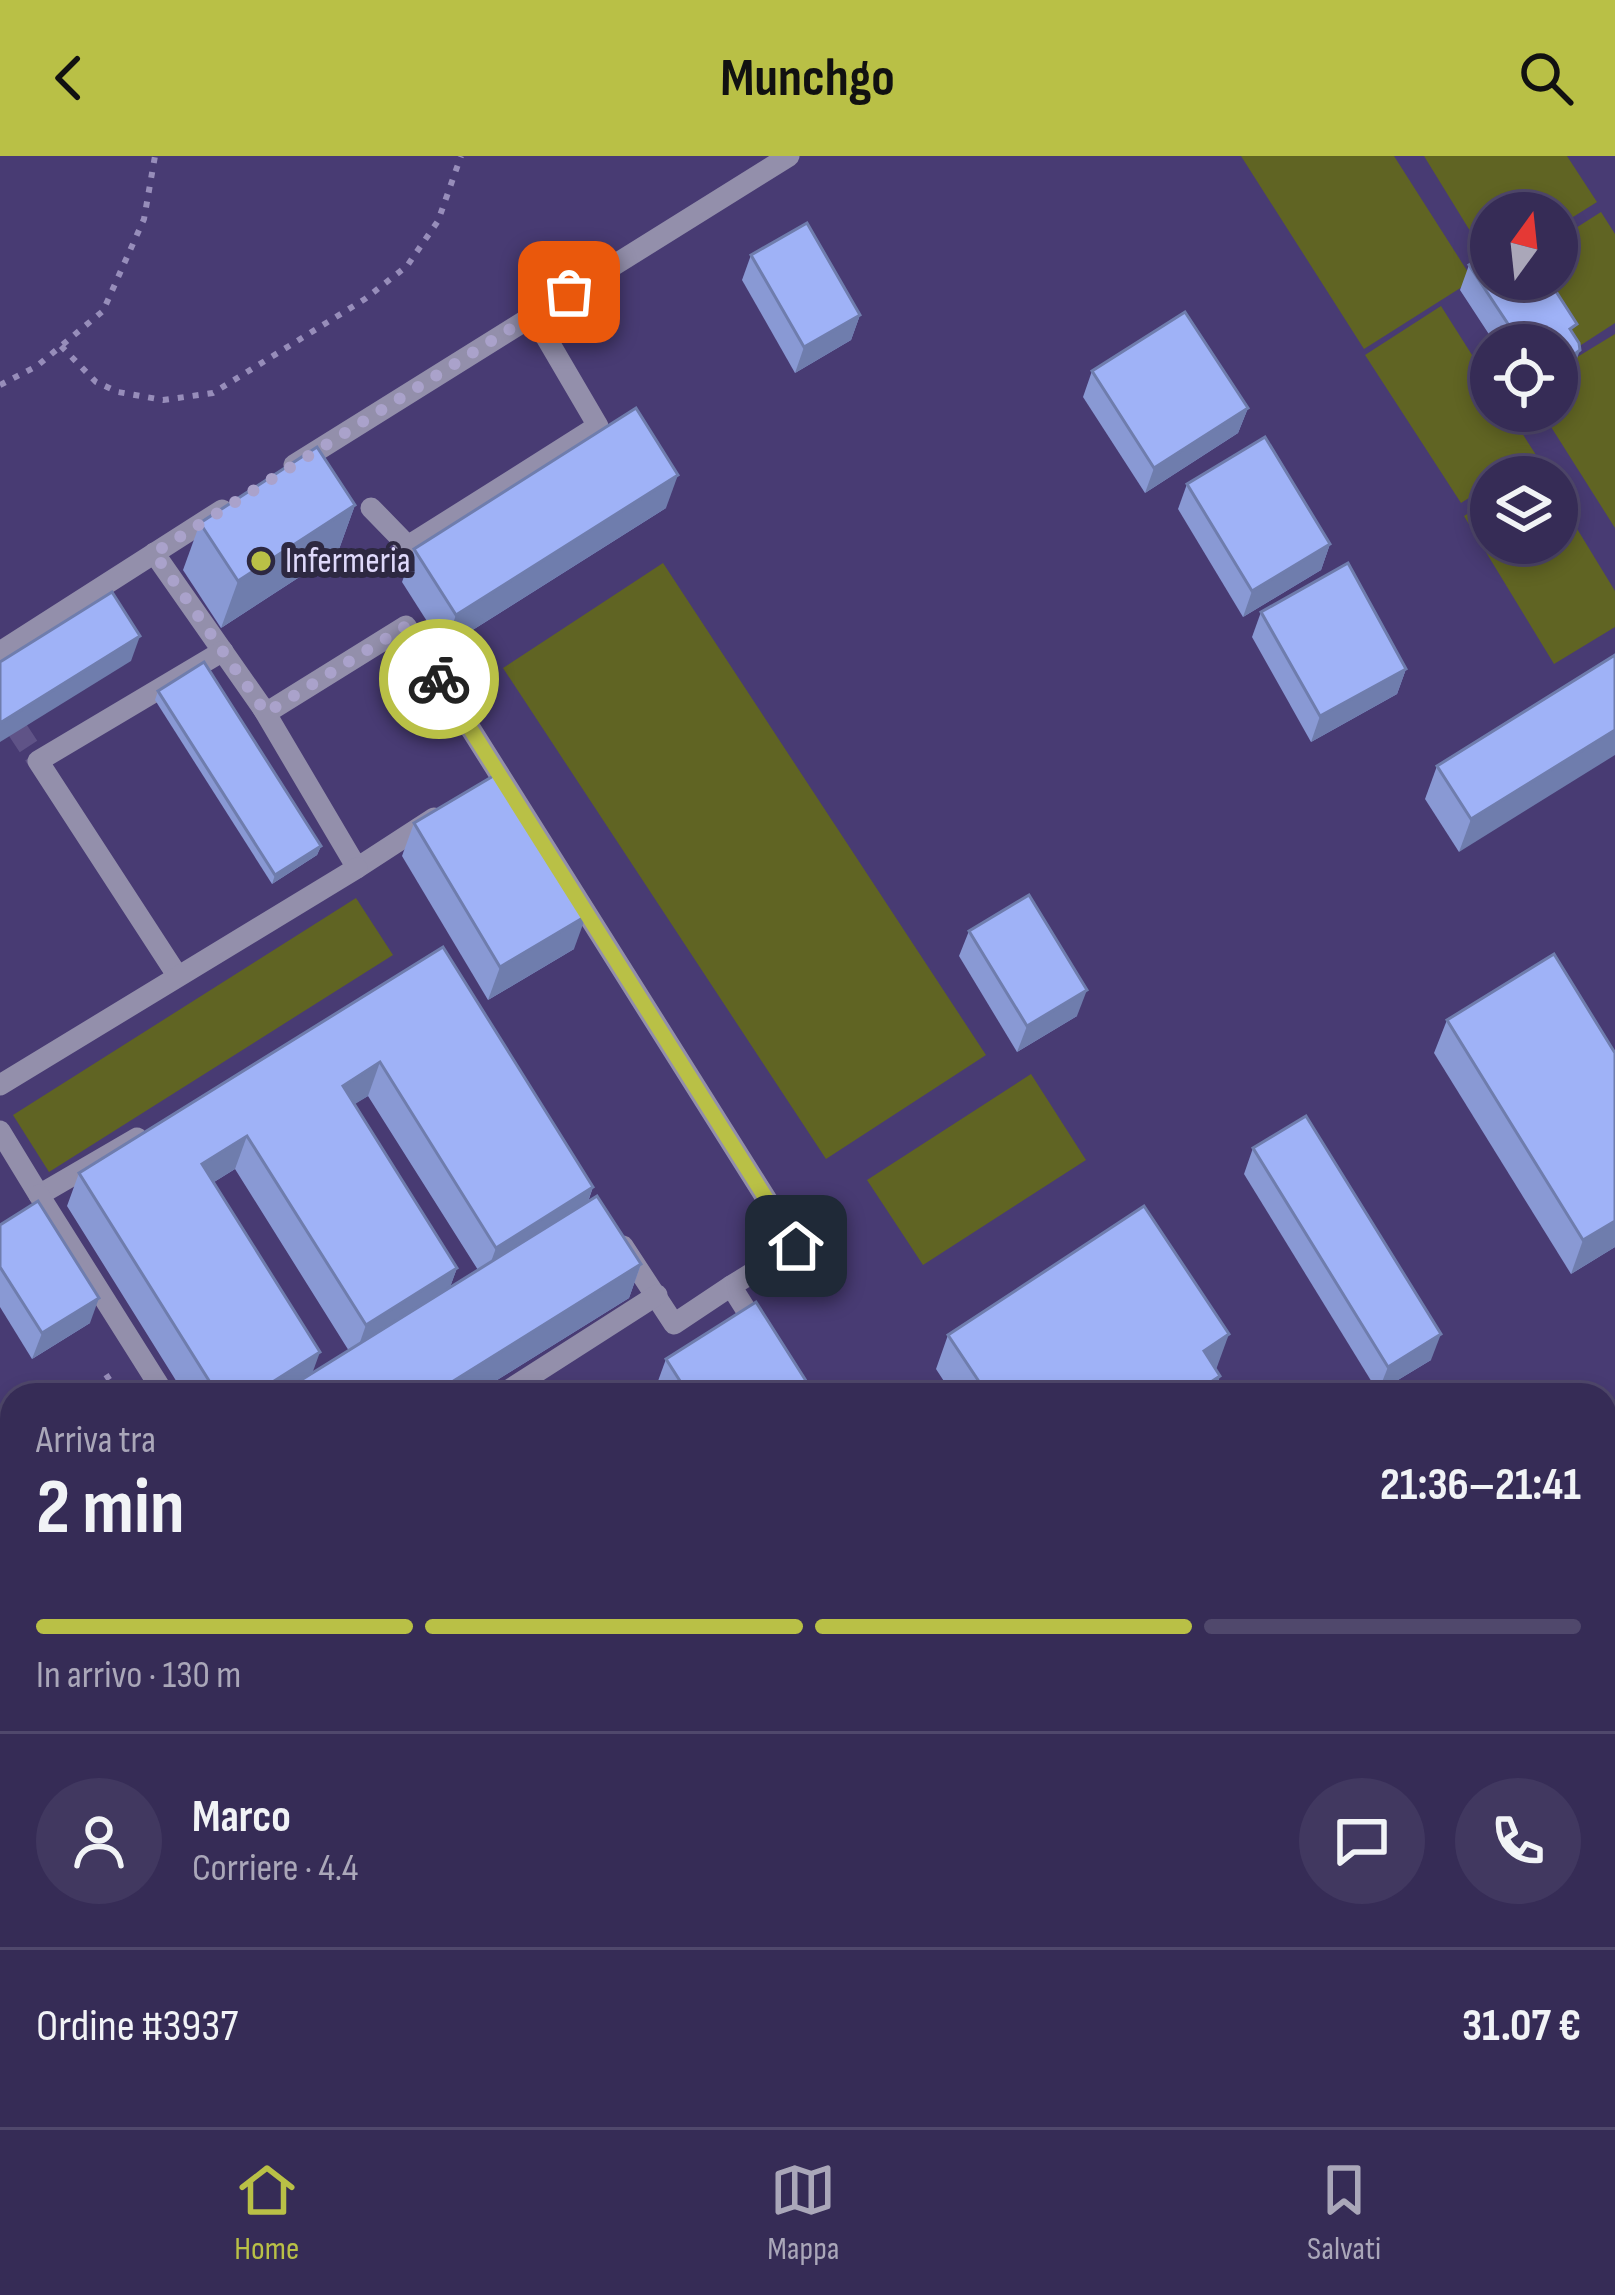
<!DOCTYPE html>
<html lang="it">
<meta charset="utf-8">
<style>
body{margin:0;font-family:"Sofia Sans Condensed",sans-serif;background:#413860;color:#f1f3f6;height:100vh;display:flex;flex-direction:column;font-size:45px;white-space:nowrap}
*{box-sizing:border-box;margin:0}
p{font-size:39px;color:#aaa7b9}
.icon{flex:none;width:66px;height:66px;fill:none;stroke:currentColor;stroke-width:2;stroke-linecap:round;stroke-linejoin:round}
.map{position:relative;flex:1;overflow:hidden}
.drawer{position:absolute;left:0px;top:1227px;width:1617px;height:744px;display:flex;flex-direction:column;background:#362c56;border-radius:36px 36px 0 0;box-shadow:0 6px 18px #0003,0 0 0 3px #50486c}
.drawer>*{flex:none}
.needle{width:78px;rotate:15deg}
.buttons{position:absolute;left:1470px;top:36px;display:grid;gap:24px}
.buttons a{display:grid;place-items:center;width:108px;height:108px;border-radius:50%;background:#362c56;box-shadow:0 6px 18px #0003,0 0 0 3px #50486c;font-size:60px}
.pin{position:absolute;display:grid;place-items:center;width:102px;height:102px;color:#fff;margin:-51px;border-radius:24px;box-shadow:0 6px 18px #0006}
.courier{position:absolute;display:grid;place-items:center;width:120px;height:120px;margin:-60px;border:9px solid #b9c046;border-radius:50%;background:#fff;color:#222;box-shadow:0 3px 15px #0007}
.headline em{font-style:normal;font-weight:700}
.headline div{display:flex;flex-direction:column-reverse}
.headline{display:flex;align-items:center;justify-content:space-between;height:204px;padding:0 36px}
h1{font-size:78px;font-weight:700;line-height:90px}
.bar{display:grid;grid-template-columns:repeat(4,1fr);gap:18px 12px;align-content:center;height:144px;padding:0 36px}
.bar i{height:15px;border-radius:9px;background:#50486c}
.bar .active{background:#b9c046}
.bar p{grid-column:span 4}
.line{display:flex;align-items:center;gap:30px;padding:0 36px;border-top:3px solid #50486c}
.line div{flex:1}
.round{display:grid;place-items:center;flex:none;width:126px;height:126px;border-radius:63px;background:#413860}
header{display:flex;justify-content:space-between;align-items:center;height:156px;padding:0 36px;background:#b9c046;color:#111;font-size:54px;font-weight:700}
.tabs{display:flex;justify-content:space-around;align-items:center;height:168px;border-top:3px solid #50486c;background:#362c56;font-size:33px;color:#aaa7b9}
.tabs a{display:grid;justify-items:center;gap:6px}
.tabs .active{color:#b9c046}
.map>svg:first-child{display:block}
</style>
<header><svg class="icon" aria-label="back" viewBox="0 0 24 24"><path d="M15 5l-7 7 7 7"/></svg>Munchgo<svg class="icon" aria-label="search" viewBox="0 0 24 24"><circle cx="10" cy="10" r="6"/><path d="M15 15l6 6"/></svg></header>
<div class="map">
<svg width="1615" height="1971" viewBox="0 0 1615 1971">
<rect width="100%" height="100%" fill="#483b73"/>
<g fill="#606423">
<polygon points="1241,0 1394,0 1473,124 1364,193"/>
<polygon points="1424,0 1567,0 1597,46 1557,71 1557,57 1491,57 1491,109"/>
<polygon points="1601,56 1615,78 1615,167 1578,191 1535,123 1557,123 1557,84"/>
<polygon points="1441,150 1491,229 1491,255 1508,255 1536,299 1502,321 1491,321 1491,328 1461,347 1365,199"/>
<polygon points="1615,178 1615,372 1541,255 1557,255 1557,239 1572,229 1579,216 1574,203"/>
<polygon points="1557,340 1615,435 1615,471 1554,508 1464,360 1491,343 1491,387 1557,387"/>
<polygon points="663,407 986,899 826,1003 503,512"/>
<polygon points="356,742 393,799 49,1016 13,959"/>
<polygon points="1031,918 1086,1004 923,1109 867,1024"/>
</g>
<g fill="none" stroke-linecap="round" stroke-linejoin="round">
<polyline stroke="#5f5387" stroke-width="21" stroke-dasharray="21 10" stroke-linecap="butt" points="0,547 38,605"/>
<g stroke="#978dba" stroke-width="6" stroke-dasharray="6 9" stroke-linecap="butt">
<polyline points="61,190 96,226 118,236 163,244 213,237 365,143 407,110 438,65 461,0"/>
<polyline points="0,229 37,210 103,155 144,63 155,0"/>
<polyline points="80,1239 117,1215"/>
<polyline points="0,1290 12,1283"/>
<polyline points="0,1301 12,1320"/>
<polyline points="698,1971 700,1959"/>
</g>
<g stroke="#938fab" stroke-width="21">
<polyline points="294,309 789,0"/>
<polyline points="371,352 408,390 598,270 533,159"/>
<polyline points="154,397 266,557 406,470 796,1090 731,1130 758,1173"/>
<polyline points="0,496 222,354"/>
<polyline points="262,551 357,712 434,662"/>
<polyline points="177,819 38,605 223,495"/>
<polyline points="0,929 357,712"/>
<polyline points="0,975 39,1039 137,982"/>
<polyline points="39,1039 165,1239"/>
<polyline points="623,1090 674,1168 731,1130"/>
<polyline points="501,1239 657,1139"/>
<polyline points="0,1505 12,1524"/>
<polyline points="0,1694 12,1687"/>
<polyline points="1605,1782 1615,1776"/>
<polyline points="1605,1864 1615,1858"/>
<polyline points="345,1959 345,1971"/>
<polyline points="1367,1959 1375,1971"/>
<polyline points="897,1971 899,1959"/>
<polyline points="1201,1971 1220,1959"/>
<polyline points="1602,1971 1615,1963"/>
</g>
</g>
<g fill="#8999d4" fill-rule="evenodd">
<polygon points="751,99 860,159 851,184 795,217 742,124"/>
<polygon points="1469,109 1573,178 1571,220 1557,189 1496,189 1460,134"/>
<polygon points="1092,215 1248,252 1238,277 1145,337 1083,241"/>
<polygon points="1187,328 1330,388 1321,414 1243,461 1178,353"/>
<polygon points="355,349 338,396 221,472 183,414 200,367"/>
<polygon points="666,352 444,492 402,426 414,393"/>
<polygon points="1261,456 1406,513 1397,538 1311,586 1252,481"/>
<polygon points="1615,499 1459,696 1425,643 1437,610"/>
<polygon points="158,535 321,690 317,699 272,728 155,544"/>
<polygon points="414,667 574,793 488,844 402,700"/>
<polygon points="969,775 1077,860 1017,896 959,800"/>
<path d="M443,791l150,240 -5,15 53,62 -12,34 -156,97h-288l-118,-189 12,-33zM368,940l110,174 -28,17 7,-19 -103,-164zM235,1013l114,182 -36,22 -99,-191z"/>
<polygon points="1447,864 1615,897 1615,1091 1571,1118 1434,897"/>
<polygon points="1253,992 1431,1204 1378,1236 1244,1018"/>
<polygon points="0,1069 90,1167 32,1203 0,1151"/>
<polygon points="948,1179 1217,1211 1215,1213 1220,1220 1213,1239 953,1239 936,1213"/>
<polygon points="666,1203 815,1239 656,1239 654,1236"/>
<polygon points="1605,1440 1615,1456 1615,1600 1605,1585"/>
<polygon points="911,1959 1007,1959 1005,1971 909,1971"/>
</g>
<g fill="#6f7dad">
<polygon points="860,159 851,184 795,217 804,191"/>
<polygon points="1580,194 1571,220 1557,230 1557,212"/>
<polygon points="1248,252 1238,277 1145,337 1154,312"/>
<polygon points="678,319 666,352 444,492 456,459"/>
<polygon points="355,349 338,396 221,472 238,425"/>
<polygon points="1330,388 1321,414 1243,461 1252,435"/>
<polygon points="140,480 131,505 0,586 0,567"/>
<polygon points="1406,513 1397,538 1311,586 1320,560"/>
<polygon points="1615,574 1615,599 1459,696 1471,663"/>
<polygon points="321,690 317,699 272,728 275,719"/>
<polygon points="586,760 574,793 488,844 500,811"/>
<polygon points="1087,834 1077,860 1017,896 1027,870"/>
<polygon points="380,906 368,940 331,963 343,930"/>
<polygon points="247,980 235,1013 190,1041 202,1008"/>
<polygon points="593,1031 581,1065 484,1125 496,1092"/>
<polygon points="1615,1065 1615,1091 1571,1118 1583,1084"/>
<polygon points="641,1108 629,1142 473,1239 431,1239"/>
<polygon points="457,1112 445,1145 354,1203 366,1169"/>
<polygon points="99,1142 90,1167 32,1203 42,1177"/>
<polygon points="1229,1178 1217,1211 1191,1228 1204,1195"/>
<polygon points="1441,1178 1431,1204 1378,1236 1388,1211"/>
<polygon points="320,1196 308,1229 293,1239 252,1239"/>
<polygon points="1220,1220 1213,1239 1191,1239"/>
<polygon points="12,1634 12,1660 0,1668 0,1642"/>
</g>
<g fill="#9fb2f7" stroke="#6f7dad" stroke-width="3">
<polygon points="807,67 860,159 804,191 751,99"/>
<polygon points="1491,95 1491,123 1548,123 1577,168 1570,173 1579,187 1580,194 1557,212 1557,189 1522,189 1469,109"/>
<polygon points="1185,156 1248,252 1154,312 1092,215"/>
<polygon points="636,252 678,319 456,459 414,393"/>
<polygon points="1265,281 1330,388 1252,435 1187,328"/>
<polygon points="317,291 355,349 238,425 200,367"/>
<polygon points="1348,407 1406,513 1320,560 1261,456"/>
<polygon points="112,436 140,480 0,567 0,506"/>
<polygon points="1615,499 1615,574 1471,663 1437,610"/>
<polygon points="204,506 321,690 275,719 158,535"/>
<polygon points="500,616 586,760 500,811 414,667"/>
<polygon points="1029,739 1087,834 1027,870 969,775"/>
<polygon points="443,791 593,1031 496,1092 380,906 343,930 457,1112 366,1169 247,980 202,1008 320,1196 252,1239 218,1239 79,1017"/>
<polygon points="1554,798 1615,897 1615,1065 1583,1084 1447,864"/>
<polygon points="1306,960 1441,1178 1388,1211 1253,992"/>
<polygon points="597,1040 641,1108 431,1239 277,1239"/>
<polygon points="38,1045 99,1142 42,1177 0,1111 0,1069"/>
<polygon points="1144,1050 1229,1178 1204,1195 1220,1220 1191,1239 988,1239 948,1179"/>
<polygon points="756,1146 815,1239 689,1239 666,1203"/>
<polygon points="1605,1440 1615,1456 1615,1548 1605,1533"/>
<polygon points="0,1535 12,1554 12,1634 0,1642"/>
<polygon points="919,1959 1007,1959 1005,1971 916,1971"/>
</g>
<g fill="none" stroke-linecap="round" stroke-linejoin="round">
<polyline stroke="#aaa2cb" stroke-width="12" stroke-dasharray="0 21.6" points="439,523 406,470 266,557 154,397 569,136"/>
<polyline stroke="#b9c046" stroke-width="15" points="439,523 796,1090"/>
</g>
<circle fill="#b9c046" stroke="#2d2841" stroke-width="4.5" cx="261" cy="405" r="12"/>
<g text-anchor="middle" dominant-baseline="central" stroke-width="12" stroke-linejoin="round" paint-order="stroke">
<g font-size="36" fill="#dfd9fb" stroke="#2d2841" text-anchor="start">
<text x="285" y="405">Infermeria</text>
</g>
</g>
</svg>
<div class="buttons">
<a><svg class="needle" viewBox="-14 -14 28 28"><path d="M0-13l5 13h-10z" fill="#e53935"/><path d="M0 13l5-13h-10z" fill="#aaa7b9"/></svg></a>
<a><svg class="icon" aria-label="locate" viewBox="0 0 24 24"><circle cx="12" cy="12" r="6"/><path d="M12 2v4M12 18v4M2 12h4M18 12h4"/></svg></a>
<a><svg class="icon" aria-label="layers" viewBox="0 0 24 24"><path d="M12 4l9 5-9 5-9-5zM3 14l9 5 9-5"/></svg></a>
</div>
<div class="pin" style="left:569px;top:136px;background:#ea580c"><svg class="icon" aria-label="bag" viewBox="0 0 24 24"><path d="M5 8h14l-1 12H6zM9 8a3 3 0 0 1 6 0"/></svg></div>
<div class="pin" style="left:796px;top:1090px;background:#1f2937"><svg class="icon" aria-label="home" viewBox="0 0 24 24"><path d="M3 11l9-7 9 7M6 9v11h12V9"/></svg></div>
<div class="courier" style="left:439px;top:523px"><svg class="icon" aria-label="bike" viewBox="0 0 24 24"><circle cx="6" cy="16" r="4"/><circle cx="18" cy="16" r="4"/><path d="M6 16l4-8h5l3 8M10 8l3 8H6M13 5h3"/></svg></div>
<section class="drawer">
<div class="headline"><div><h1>2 min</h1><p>Arriva tra</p></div><em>21:36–21:41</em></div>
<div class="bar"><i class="active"></i><i class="active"></i><i class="active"></i><i></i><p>In arrivo · 130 m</p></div>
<div class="line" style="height:216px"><a class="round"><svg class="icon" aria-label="person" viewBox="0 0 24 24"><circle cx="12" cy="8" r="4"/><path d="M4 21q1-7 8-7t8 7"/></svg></a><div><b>Marco</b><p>Corriere · 4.4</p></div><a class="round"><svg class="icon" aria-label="chat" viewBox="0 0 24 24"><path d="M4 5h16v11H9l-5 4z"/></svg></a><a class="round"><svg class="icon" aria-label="phone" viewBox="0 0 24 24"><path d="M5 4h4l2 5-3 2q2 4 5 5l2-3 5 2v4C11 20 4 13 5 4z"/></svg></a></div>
<div class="line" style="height:156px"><div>Ordine #3937</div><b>31.07 €</b></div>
</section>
</div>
<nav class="tabs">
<a class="active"><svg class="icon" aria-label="home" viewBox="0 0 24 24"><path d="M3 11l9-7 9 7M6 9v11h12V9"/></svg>Home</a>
<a><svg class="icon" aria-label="map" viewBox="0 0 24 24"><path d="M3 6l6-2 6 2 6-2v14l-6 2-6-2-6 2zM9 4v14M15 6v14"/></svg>Mappa</a>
<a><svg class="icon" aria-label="saved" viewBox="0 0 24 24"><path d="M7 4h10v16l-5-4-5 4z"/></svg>Salvati</a>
</nav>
